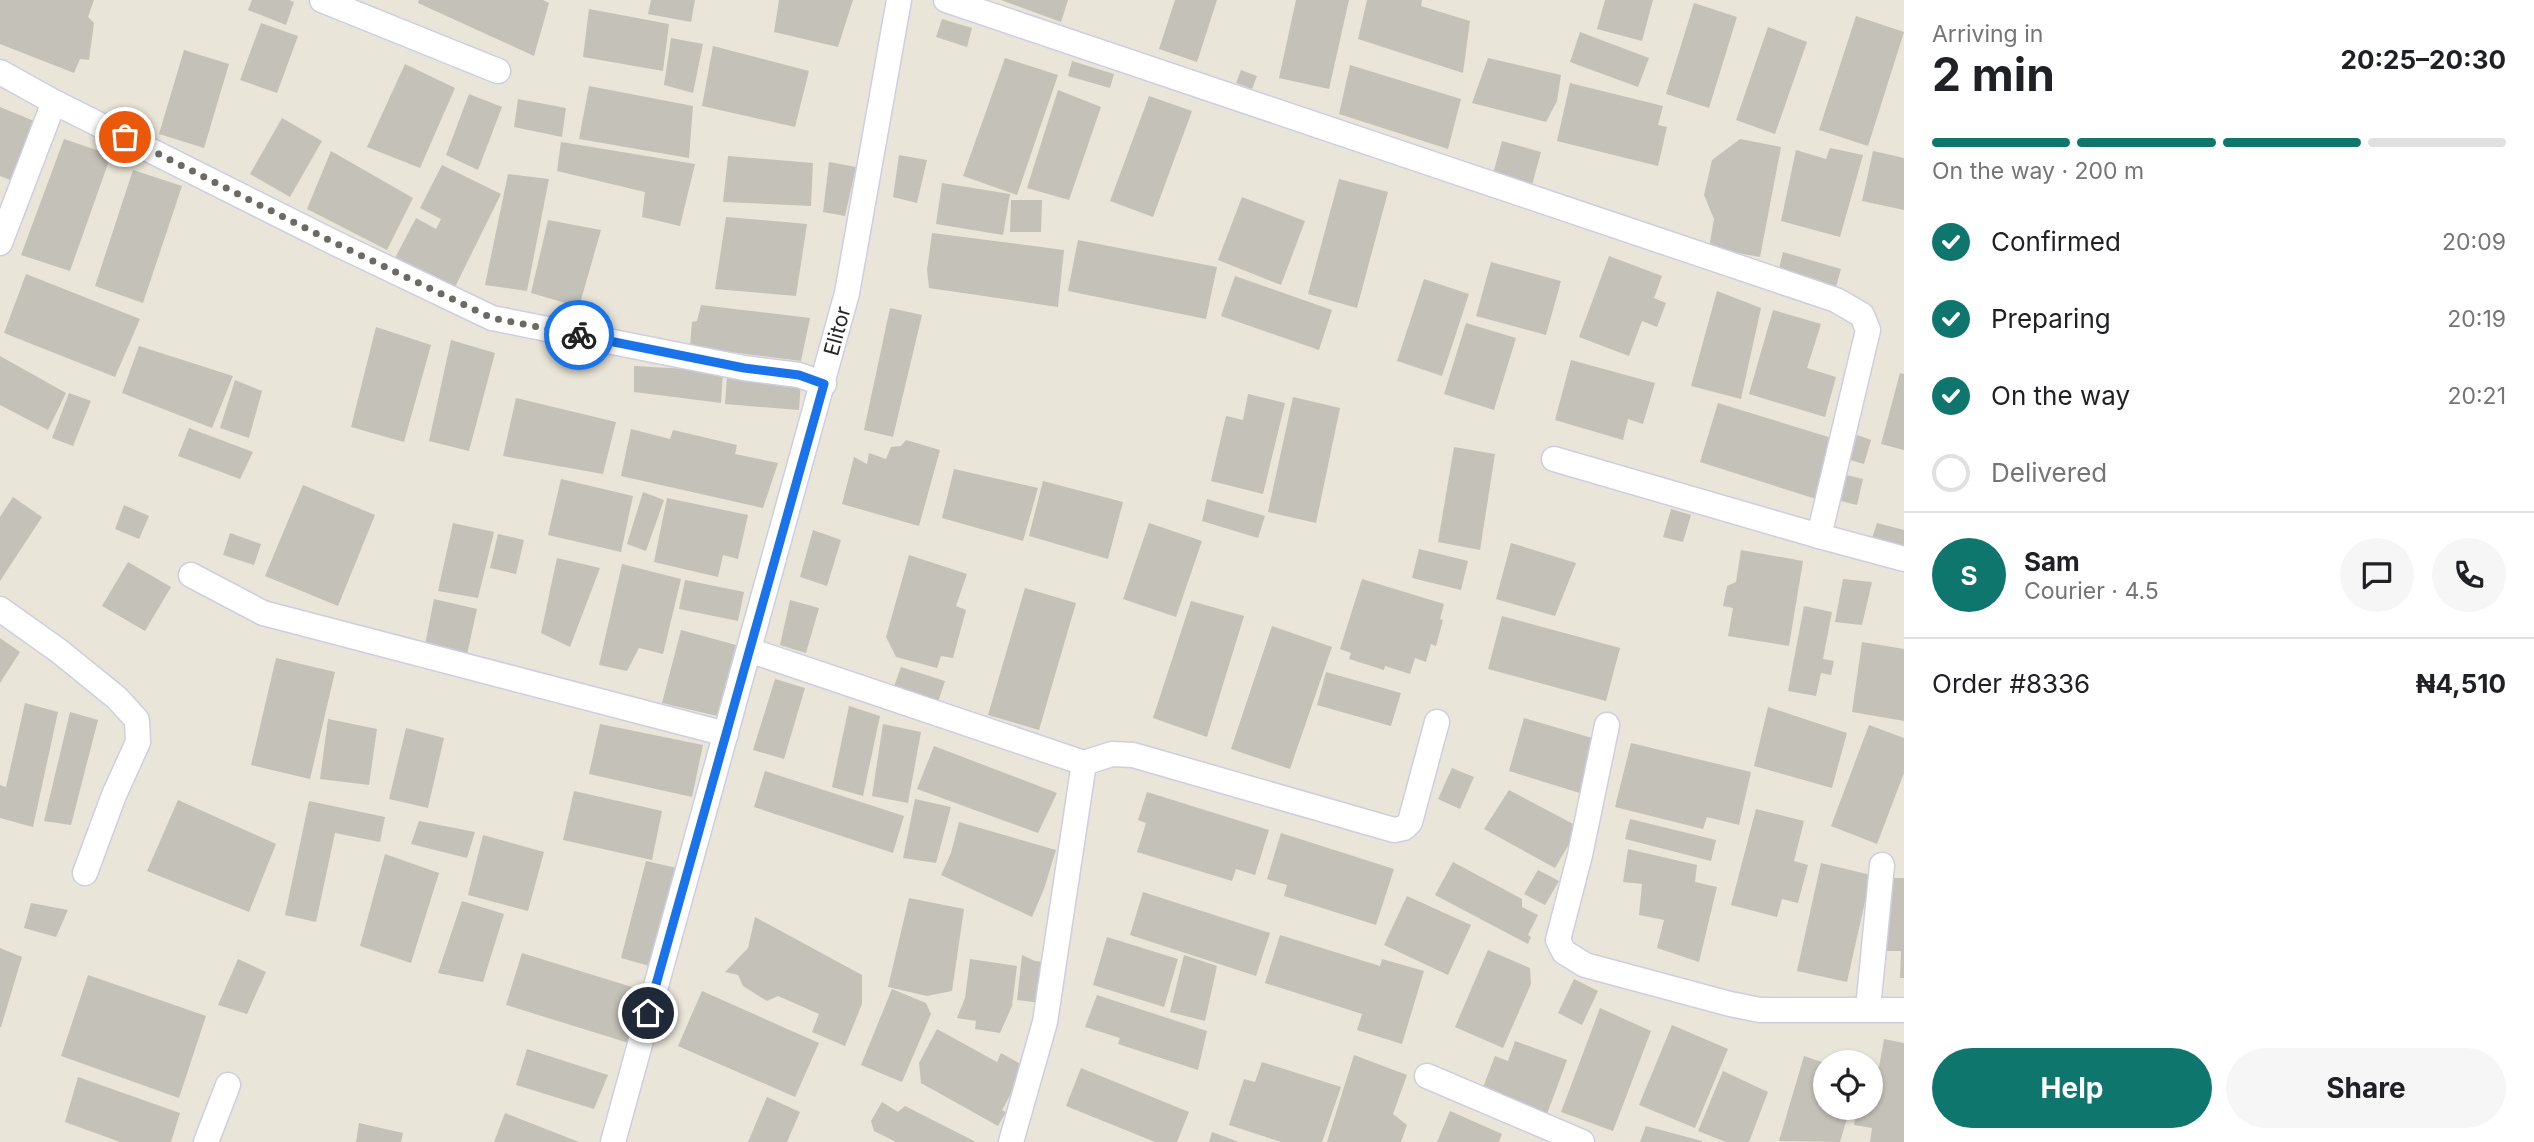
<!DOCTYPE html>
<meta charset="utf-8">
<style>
body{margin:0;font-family:Inter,sans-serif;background:#f6f6f6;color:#202124;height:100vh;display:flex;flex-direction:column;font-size:26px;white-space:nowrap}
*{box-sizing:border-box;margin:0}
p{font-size:23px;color:#757577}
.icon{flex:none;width:38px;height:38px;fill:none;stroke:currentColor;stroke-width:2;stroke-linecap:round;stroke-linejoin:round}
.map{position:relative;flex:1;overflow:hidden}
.details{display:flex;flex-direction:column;background:#fff;width:630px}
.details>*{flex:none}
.controls{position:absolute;left:1813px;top:1050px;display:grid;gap:14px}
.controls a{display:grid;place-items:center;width:70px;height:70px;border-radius:50%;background:#fff;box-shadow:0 2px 5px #0004;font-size:35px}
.pin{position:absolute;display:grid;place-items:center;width:60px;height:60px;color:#fff;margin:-30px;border:4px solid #fff;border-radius:50%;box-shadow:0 2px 7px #0007}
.courier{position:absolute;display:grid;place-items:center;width:70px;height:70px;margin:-35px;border:5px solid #1a73e8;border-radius:50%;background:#fff;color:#222;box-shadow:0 2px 9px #0007}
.summary em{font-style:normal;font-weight:700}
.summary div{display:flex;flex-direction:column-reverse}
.summary{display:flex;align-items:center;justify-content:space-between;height:119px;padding:0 28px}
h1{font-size:46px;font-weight:700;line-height:52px}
.bar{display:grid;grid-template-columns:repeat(4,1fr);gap:10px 7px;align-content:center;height:84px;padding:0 28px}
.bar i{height:9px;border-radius:5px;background:#e0e0e0}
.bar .selected{background:#0f766e}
.bar p{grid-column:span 4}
.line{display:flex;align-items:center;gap:18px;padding:0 28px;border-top:2px solid #e0e0e0}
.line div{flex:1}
.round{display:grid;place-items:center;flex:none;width:74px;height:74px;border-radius:37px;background:#f6f6f6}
ol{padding:0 28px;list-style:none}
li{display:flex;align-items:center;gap:21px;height:77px}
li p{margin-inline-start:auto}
li .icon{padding:7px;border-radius:50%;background:#0f766e;color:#fff;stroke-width:4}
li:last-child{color:#757577}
li i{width:38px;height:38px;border:4px solid #e0e0e0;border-radius:50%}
.cta{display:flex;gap:14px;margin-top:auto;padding:14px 28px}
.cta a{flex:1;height:80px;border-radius:42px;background:#0f766e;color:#fff;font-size:28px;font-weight:700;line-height:80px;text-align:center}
.cta a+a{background:#f6f6f6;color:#202124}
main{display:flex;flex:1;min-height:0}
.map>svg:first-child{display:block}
</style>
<main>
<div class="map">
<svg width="1904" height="1142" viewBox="0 0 1904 1142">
<rect width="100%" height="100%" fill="#e9e5d8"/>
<g fill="#c4c1b8">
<polygon points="0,0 94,0 88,17 94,23 89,60 80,59 74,73 0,44"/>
<polygon points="252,0 289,0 294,2 286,25 248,10"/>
<polygon points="419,0 543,0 549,3 534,56 418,3"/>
<polygon points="651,0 695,0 691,22 648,14"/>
<polygon points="779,0 853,0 838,47 774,32"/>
<polygon points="1001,0 1068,0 1061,22"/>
<polygon points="1175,0 1217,0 1197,62 1159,49"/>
<polygon points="1296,0 1349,0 1329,89 1279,78"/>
<polygon points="1367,0 1422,0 1421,6 1470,21 1463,73 1358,39"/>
<polygon points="1605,0 1653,0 1642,41 1597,29"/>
<polygon points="1694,3 1737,17 1709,108 1666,94"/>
<polygon points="589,9 669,24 663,71 583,57"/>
<polygon points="1856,16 1904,32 1868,146 1819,130"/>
<polygon points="942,19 972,28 967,47 936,37"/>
<polygon points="261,23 298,36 277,93 240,80"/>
<polygon points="1768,27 1807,42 1775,134 1736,120"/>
<polygon points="1580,32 1649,58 1638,87 1570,62"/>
<polygon points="671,38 703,44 693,93 664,85"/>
<polygon points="713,46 809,71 795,127 702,106"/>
<polygon points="184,50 229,64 204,148 159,134"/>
<polygon points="1005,58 1058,75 1017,195 963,176"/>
<polygon points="1488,58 1561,75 1557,101 1546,122 1472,103"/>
<polygon points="1072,61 1114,74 1110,88 1068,76"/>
<polygon points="405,64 455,88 420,168 367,147"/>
<polygon points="1350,65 1461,99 1448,149 1339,114"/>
<polygon points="1241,70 1257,76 1252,89 1236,83"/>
<polygon points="1570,83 1663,106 1658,125 1667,127 1658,166 1557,141"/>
<polygon points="589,86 693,106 689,158 579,139"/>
<polygon points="1058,90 1101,107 1069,200 1027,188"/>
<polygon points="469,94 502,107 478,170 446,155"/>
<polygon points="1149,96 1192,111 1153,217 1110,201"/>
<polygon points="518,99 566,108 562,137 514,127"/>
<polygon points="0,107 39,123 15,182 0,176"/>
<polygon points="282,118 322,141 290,197 250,174"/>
<polygon points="64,139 111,155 70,271 21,255"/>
<polygon points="1740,139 1781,147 1760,257 1709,248 1714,219 1704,195 1712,160"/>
<polygon points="1502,141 1541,152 1532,185 1493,174"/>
<polygon points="561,142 695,164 680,226 642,217 645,192 557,171"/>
<polygon points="1830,148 1863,155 1840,237 1781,221 1796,150 1826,159"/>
<polygon points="331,151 413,198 387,250 307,209"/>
<polygon points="1873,151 1904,158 1904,210 1862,201"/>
<polygon points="899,155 927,160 917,203 893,197"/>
<polygon points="728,156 813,163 811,206 723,202"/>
<polygon points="829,162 856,167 845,216 823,212"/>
<polygon points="442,165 501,194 453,291 394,260 416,218 436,229 441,219 420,208"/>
<polygon points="133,170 182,186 143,303 95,286"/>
<polygon points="508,174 549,179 527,291 485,285"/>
<polygon points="1339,179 1388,192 1357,308 1308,294"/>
<polygon points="942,183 1010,194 1003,235 936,224"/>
<polygon points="1242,197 1305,221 1281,285 1218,260"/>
<polygon points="1011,200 1042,200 1041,232 1010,232"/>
<polygon points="726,217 807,224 796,296 715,289"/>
<polygon points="548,220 601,230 579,307 531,293"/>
<polygon points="932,233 1064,250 1058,307 929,288 927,270"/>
<polygon points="1078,240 1217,267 1206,319 1068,291"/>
<polygon points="1783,252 1841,269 1835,290 1778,273"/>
<polygon points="1609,256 1662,276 1654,298 1666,303 1657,327 1642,321 1629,356 1579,337"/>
<polygon points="1491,262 1561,281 1546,335 1476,316"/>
<polygon points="26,274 140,319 115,377 4,333"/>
<polygon points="1235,276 1332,310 1319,350 1221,316"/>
<polygon points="1424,279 1469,294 1442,376 1397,361"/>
<polygon points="1717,291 1761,308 1741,399 1691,386"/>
<polygon points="701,305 810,318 801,361 690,347 692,322 697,321"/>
<polygon points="890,308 922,315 893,437 864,430"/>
<polygon points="1773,310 1821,324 1807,368 1836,377 1825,417 1749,394"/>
<polygon points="1466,323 1516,338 1494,410 1444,394"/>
<polygon points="376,327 431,345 404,442 351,427"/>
<polygon points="451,340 495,353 469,451 429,441"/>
<polygon points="139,346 233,376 212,428 122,393"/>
<polygon points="0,356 66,393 48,430 0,405"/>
<polygon points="1571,360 1655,383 1643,424 1628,419 1623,440 1555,420"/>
<polygon points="634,366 723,371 721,403 634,392"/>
<polygon points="1900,373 1904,374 1904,450 1881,444"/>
<polygon points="727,376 801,382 799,410 725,404"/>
<polygon points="235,380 262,391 249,438 220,428"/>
<polygon points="69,393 91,401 73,446 52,438"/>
<polygon points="1248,394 1285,403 1263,494 1211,481 1226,416 1243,420"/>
<polygon points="1293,397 1340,408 1316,523 1268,512"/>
<polygon points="516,398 616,422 603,474 503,456"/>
<polygon points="1718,403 1835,439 1816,499 1700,462"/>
<polygon points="189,428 253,452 240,479 178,456"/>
<polygon points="631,429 670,439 673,430 737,445 735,454 778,463 763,508 621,476"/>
<polygon points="1857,435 1871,440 1864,464 1850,460"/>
<polygon points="906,440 940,450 919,526 842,504 854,457 867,464 869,453 886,459 891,447 901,446"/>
<polygon points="1454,447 1495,454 1480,550 1438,542"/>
<polygon points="954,469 1038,488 1023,541 942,518"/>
<polygon points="1846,475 1863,479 1857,505 1841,501"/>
<polygon points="561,479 633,496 621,552 548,535"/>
<polygon points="1043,481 1123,502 1108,559 1029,536"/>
<polygon points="303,485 375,515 338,606 265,576"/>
<polygon points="643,492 664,500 646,551 627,544"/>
<polygon points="13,497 42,517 0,581 0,517"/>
<polygon points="667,498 748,515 738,559 723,555 718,577 654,562"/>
<polygon points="1207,499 1265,516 1258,538 1202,521"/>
<polygon points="124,505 149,516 139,539 115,529"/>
<polygon points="1671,509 1691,515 1683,542 1663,537"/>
<polygon points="453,523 494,532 478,598 438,591"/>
<polygon points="1149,523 1202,541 1176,617 1123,599"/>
<polygon points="1877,523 1904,530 1904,551 1871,542"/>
<polygon points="813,530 841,540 827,586 800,577"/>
<polygon points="230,533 261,544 254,565 223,555"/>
<polygon points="498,534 524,540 516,574 490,568"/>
<polygon points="1511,543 1576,563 1555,616 1496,599"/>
<polygon points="1419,549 1468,561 1461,590 1412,578"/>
<polygon points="1741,550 1803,561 1789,646 1728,636 1733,608 1723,606 1727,586 1736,582"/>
<polygon points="909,555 967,574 956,606 966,610 953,658 941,656 937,668 896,657 886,637"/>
<polygon points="557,558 600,568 570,647 541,633"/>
<polygon points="128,562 171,587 145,631 102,606"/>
<polygon points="622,564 681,579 663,654 639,648 627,671 599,665"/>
<polygon points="1362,579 1444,604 1440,619 1443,620 1436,646 1431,644 1426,662 1415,658 1410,674 1385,666 1384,670 1349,659 1351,653 1340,649"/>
<polygon points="1843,579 1872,582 1862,625 1835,622"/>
<polygon points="685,580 744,592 738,621 679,609"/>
<polygon points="1025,588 1076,603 1039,730 988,715"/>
<polygon points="434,599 477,609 466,659 424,650"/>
<polygon points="790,600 819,608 806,653 780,645"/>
<polygon points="1191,601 1244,616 1207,737 1153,718"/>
<polygon points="1804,606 1832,612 1823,659 1834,661 1831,675 1821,673 1816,696 1788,691"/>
<polygon points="1502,616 1620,648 1606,701 1488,669"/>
<polygon points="1272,626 1332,647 1290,769 1231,749"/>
<polygon points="681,630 736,645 717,716 662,703"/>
<polygon points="0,638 20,652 0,683"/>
<polygon points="1862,642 1904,649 1904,721 1852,712"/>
<polygon points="276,658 335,672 310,779 251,765"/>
<polygon points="901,667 945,681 937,705 893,689"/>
<polygon points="1326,672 1401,693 1391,726 1317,705"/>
<polygon points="775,679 805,688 784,759 753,750"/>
<polygon points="25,703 58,712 33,827 0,818 0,785 6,787"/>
<polygon points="849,706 880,716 863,796 832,787"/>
<polygon points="1768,707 1847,733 1832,788 1754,766"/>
<polygon points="70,712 98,720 71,825 44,821"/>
<polygon points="1524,718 1599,740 1583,794 1509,771"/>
<polygon points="328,719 377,729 369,785 320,779"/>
<polygon points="600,724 703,745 692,797 589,774"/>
<polygon points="883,724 921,732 908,803 872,796"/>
<polygon points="1869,725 1904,738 1904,773 1877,844 1831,826"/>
<polygon points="406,728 444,738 428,808 389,799"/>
<polygon points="1631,743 1751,772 1739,825 1707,817 1703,829 1615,807"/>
<polygon points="934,746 1057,793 1038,833 917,789"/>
<polygon points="1452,768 1474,777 1460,809 1438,799"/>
<polygon points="765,771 904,816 893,853 754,807"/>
<polygon points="1509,790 1579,827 1555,868 1484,829"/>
<polygon points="574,791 662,811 652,860 563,840"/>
<polygon points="1147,792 1269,830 1255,875 1236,869 1232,881 1137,852 1146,823 1138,820"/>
<polygon points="915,799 951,807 936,863 903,858"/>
<polygon points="178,800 276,844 249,912 147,871"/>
<polygon points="309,801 385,817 380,842 335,833 316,922 285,915"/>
<polygon points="1756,809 1804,821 1794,861 1808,865 1798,903 1782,899 1777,917 1731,905"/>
<polygon points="1630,819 1716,840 1711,861 1625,839"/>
<polygon points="419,821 475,832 467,858 411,844"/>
<polygon points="959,822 1056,850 1044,889 1032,917 941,875 951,853"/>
<polygon points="1281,833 1394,869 1376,925 1284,896 1287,885 1267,879"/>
<polygon points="483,835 544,852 528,911 468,895"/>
<polygon points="1628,849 1697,865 1695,882 1717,887 1699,962 1657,948 1664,920 1639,915 1642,884 1623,882"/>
<polygon points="385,854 439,873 411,963 360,946"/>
<polygon points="646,861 681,869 653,967 621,958"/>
<polygon points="1453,862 1522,899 1522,907 1538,915 1528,935 1531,937 1528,944 1435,895"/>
<polygon points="1821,863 1871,875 1847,982 1797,971"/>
<polygon points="1538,870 1559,881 1545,905 1524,894"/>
<polygon points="1887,878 1904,878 1904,978 1900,978 1901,951 1884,951"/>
<polygon points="1143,892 1270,933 1256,976 1130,935"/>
<polygon points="1407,896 1471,925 1448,975 1384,945"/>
<polygon points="909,898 964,909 952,991 927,996 888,987"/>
<polygon points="462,901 504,914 483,982 438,973"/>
<polygon points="31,903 68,910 56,937 24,928"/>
<polygon points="755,917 862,975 862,1004 845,1046 812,1032 819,1014 778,996 767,1001 743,986 738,975 725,972 748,948"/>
<polygon points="1280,935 1380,966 1382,959 1424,971 1402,1044 1357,1030 1362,1014 1265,983"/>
<polygon points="1107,937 1178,959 1164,1007 1093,985"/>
<polygon points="0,948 22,957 1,1027 0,1027"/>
<polygon points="1488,950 1530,968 1531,984 1503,1048 1455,1027"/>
<polygon points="522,953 648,992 632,1044 506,1005"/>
<polygon points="1022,955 1035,961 1045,962 1041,1003 1017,1000"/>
<polygon points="1184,955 1217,966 1205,1021 1170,1012"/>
<polygon points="238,959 266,972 247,1014 218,1005"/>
<polygon points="970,959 1017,966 1012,1006 1000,1033 975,1029 976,1021 957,1018 965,998"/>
<polygon points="88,975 206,1016 179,1098 61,1056"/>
<polygon points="1574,979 1598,991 1582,1025 1558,1013"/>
<polygon points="892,989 926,1003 931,1014 902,1082 861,1065"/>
<polygon points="702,991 819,1043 795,1097 678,1046"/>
<polygon points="1097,995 1207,1031 1198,1070 1118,1044 1120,1038 1085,1027"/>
<polygon points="1600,1008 1651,1031 1613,1131 1561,1112"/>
<polygon points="1672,1025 1728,1049 1695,1128 1639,1105"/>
<polygon points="937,1029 997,1062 1001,1053 1026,1067 1002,1110 1006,1112 998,1126 921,1083 919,1063"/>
<polygon points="1884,1039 1904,1043 1904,1142 1870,1142 1872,1128 1854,1125 1857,1108 1871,1108 1871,1066 1879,1067"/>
<polygon points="1515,1041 1567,1060 1547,1114 1482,1090 1495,1056 1508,1061"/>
<polygon points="527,1049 608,1075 594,1109 516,1085"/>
<polygon points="1354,1055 1407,1075 1393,1114 1407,1125 1401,1142 1327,1142"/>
<polygon points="1804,1056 1825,1063 1825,1108 1850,1108 1840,1142 1779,1141"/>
<polygon points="1262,1062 1341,1087 1322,1142 1281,1142 1229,1125 1244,1079 1255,1082"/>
<polygon points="1081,1068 1189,1112 1177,1142 1155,1142 1066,1106"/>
<polygon points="1723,1071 1768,1092 1749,1142 1726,1142 1698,1131"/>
<polygon points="78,1077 180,1113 171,1142 120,1142 65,1122"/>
<polygon points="767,1097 800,1112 787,1142 748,1142"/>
<polygon points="882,1102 898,1112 905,1106 976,1142 896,1142 874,1131 871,1121"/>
<polygon points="1450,1111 1502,1134 1499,1142 1437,1142"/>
<polygon points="505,1113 579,1142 494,1142"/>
<polygon points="359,1123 403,1133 401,1142 356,1142"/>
<polygon points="1646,1126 1702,1141 1702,1142 1640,1142"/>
<polygon points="1212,1132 1239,1142 1209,1142"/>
</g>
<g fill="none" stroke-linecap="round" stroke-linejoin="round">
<defs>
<g id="minor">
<polyline points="322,0 498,71"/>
<polyline points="946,0 1836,300 1862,315 1868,330 1819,536"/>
<polyline points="0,72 54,102 335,243 492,318 744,368 799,375 824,384"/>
<polyline points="0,243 54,102"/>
<polyline points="1554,459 1819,536 1904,559"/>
<polyline points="191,575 263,613 726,734"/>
<polyline points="0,609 59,651 117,698 137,720 138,742 114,795 85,873"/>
<polyline points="749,650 1084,763 1112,754 1133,755 1394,830 1404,828 1410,822 1437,722"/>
<polyline points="1607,725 1580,855 1558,940 1564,952 1585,965 1730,1004 1760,1010 1904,1010"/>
<polyline points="1868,1009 1882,865"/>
<polyline points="1427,1076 1582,1142"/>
<polyline points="206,1142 228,1085"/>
<polyline points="613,1142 847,293 899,0"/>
<polyline points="1011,1142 1045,1022 1084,763"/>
</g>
</defs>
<use href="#minor" stroke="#cecee0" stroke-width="27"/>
<use href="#minor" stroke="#fff" stroke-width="24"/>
</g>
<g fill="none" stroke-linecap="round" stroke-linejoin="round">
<polyline stroke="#6b6a65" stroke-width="7" stroke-dasharray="0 12.6" points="125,137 335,243 492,318 579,335"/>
<polyline stroke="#1a73e8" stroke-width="9" points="579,335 744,368 799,375 824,384 648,1013"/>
</g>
<g text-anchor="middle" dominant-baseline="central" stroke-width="5" stroke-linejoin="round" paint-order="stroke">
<g font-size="21" fill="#272727" stroke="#fff">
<text transform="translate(837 331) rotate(-75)">Elitor</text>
</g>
</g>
</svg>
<div class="controls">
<a><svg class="icon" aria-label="locate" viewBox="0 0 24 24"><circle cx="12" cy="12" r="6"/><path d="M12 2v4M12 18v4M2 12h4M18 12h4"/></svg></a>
</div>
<div class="pin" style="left:125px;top:137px;background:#ea580c"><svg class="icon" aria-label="bag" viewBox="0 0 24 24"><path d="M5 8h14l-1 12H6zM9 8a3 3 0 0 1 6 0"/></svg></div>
<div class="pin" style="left:648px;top:1013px;background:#1f2937"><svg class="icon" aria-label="home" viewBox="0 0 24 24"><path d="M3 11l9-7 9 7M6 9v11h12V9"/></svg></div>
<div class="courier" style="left:579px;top:335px"><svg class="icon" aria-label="bike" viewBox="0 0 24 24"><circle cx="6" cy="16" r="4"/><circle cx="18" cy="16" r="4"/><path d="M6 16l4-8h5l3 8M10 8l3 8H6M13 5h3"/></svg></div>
</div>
<section class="details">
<div class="summary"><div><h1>2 min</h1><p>Arriving in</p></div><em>20:25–20:30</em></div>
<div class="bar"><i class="selected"></i><i class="selected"></i><i class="selected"></i><i></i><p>On the way · 200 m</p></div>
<ol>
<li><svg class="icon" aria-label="check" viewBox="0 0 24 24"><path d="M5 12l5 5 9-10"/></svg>Confirmed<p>20:09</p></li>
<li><svg class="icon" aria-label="check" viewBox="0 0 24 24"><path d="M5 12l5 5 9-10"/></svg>Preparing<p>20:19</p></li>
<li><svg class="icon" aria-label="check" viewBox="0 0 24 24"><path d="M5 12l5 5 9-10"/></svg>On the way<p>20:21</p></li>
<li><i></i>Delivered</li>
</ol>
<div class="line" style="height:126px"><b class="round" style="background:#0f766e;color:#fff">S</b><div><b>Sam</b><p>Courier · 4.5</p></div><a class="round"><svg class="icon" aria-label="chat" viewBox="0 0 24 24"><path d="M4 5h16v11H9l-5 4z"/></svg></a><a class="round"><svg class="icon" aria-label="phone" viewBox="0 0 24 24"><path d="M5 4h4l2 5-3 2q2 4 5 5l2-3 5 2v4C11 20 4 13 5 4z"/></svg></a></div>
<div class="line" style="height:91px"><div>Order #8336</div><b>₦4,510</b></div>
<div class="cta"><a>Help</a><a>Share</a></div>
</section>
</main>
